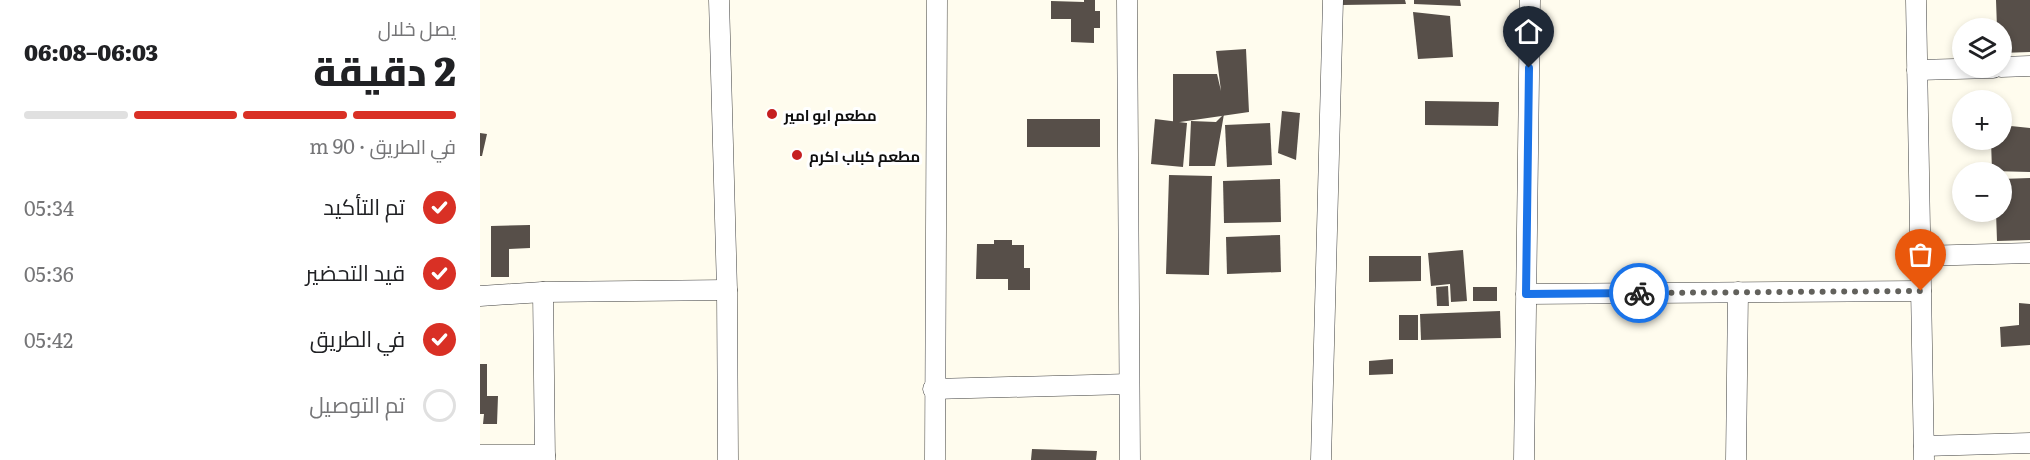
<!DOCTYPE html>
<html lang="ar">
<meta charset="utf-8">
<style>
body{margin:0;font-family:Literata,Cairo,serif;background:#f6f6f6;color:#202124;direction:rtl;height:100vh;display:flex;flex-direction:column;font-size:22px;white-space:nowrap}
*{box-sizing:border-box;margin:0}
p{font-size:20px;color:#757577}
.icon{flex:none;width:33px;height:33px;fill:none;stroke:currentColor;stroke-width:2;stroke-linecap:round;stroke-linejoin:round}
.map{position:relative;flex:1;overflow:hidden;direction:ltr}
.details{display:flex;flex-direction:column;background:#fff;width:480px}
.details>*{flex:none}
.buttons{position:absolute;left:1472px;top:18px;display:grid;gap:12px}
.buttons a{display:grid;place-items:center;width:60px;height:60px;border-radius:50%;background:#fff;box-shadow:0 3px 9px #0003;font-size:30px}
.pin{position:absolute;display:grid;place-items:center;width:51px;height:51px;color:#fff;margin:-62px -26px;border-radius:50% 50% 50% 0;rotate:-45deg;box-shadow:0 0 6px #0007}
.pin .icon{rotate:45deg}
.courier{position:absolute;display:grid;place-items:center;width:60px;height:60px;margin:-30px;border:4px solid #1a73e8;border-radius:50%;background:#fff;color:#222;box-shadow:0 2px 8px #0007}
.overview em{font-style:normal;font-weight:800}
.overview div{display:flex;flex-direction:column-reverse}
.overview{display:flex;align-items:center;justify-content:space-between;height:102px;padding:0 24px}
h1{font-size:39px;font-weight:800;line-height:45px}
.bar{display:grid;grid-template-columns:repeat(4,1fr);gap:9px 6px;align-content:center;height:72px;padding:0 24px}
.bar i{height:8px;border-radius:4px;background:#e0e0e0}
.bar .active{background:#d93025}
.bar p{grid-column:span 4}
ol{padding:0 24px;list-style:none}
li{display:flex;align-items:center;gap:18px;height:66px}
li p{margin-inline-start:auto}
li .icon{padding:6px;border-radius:50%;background:#d93025;color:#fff;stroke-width:4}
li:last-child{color:#757577}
li i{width:33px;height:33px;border:3px solid #e0e0e0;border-radius:50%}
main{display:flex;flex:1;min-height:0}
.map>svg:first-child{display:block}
</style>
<main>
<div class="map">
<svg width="1550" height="460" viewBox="0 0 1550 460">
<rect width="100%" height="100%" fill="#fffcee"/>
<g fill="#574f49">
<polygon points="604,0 615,0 615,11 620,11 620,28 614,28 614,43 591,42 591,19 571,19 571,1 604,2"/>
<polygon points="862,0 925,0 926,4 862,5"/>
<polygon points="934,0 980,0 981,6 934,4"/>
<polygon points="1516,0 1550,0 1550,52 1521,53 1521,28 1517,28"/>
<polygon points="933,12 970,16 973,57 938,59"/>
<polygon points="766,49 769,112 693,123 693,74 737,74 741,91 736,51"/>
<polygon points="945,101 1019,102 1018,126 945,125"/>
<polygon points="802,111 820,113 816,160 798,153"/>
<polygon points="744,114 735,166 709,166 711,121 736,122"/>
<rect x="547" y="119" width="73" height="28"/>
<polygon points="675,119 707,123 703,167 671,164"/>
<polygon points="790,123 792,165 747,167 745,125"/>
<polygon points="1521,125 1550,128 1550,172 1512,171 1511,140 1521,140"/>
<polygon points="0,133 7,134 2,156 0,156"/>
<polygon points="689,175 732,176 729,275 686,274"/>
<polygon points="1550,178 1550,240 1517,241 1516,212 1521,212 1521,179"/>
<polygon points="800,179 801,222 744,223 743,181"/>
<polygon points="50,225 50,248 29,249 29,277 11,277 11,226"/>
<polygon points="800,235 801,272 747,274 746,237"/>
<polygon points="514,240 532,240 532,245 544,245 544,268 550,268 550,290 528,290 528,279 496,279 497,244 514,244"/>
<polygon points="983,250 987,301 971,302 970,284 951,286 948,253"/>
<polygon points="889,256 941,256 941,281 889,282"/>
<polygon points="968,286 969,306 957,306 956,287"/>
<rect x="993" y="287" width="24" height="14"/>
<polygon points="1539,303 1550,304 1550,345 1521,347 1520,327 1539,325"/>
<polygon points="1020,311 1021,338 941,340 940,314"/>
<rect x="919" y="315" width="19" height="25"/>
<polygon points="913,359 913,374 889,375 889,361"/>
<polygon points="0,364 7,364 7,396 18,396 17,424 3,424 4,414 0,414"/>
<polygon points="552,449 617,451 616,460 551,460"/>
</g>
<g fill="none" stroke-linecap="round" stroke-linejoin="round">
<defs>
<g id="minor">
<polyline points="239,0 247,290 248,460"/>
<polyline points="647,0 650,460"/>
<polyline points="1436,0 1444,460"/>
<polyline points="1521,67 1550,66"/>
<polyline points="1437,70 1513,68"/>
<polyline points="1440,256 1550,253"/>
<polyline points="63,292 65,460"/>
<polyline points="1046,294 1441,291"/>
<polyline points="0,296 63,292 247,290"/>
<polyline points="453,389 649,384"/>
<polyline points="1444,446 1550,443"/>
<polyline points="0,455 65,455"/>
<polyline points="455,460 457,0"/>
<polyline points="841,460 853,0"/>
<polyline points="1044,460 1050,0"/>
<polyline points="1256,460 1258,292"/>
</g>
</defs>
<use href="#minor" stroke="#414141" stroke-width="21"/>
<use href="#minor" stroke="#fff" stroke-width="20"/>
</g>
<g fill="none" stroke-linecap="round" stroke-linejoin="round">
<polyline stroke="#62615c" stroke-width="6" stroke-dasharray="0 10.8" points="1159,293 1441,291"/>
<polyline stroke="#1a73e8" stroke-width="8" points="1049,68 1046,294 1159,293"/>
</g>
<g fill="#c51f20" stroke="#fff" stroke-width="2">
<circle cx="292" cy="114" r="6"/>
<circle cx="317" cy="155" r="6"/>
</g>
<g text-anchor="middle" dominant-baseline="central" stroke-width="6" stroke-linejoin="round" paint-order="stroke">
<g font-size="15" font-weight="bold" fill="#0e0e0e" stroke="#fff" text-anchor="start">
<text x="304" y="114">مطعم ابو امير</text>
<text x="329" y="155">مطعم كباب اكرم</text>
</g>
</g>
</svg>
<div class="buttons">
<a><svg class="icon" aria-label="layers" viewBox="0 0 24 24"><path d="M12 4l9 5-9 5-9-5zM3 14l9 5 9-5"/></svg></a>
<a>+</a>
<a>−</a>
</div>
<div class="pin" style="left:1441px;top:291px;background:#ea580c"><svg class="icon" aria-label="bag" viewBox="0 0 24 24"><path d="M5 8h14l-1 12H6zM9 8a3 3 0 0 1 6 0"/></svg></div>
<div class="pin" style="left:1049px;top:68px;background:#1f2937"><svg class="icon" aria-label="home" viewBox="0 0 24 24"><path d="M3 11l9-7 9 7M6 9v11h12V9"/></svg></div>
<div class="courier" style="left:1159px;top:293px"><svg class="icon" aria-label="bike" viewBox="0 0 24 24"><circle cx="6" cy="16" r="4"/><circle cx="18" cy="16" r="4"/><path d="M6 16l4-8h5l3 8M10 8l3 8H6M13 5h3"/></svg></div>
</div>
<section class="details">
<div class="overview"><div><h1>2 دقيقة</h1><p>يصل خلال</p></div><em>06:03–06:08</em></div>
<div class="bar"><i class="active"></i><i class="active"></i><i class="active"></i><i></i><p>في الطريق · 90 m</p></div>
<ol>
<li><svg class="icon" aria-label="check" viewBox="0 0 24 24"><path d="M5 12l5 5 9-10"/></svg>تم التأكيد<p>05:34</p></li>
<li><svg class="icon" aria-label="check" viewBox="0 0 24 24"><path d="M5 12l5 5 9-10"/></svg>قيد التحضير<p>05:36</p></li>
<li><svg class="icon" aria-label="check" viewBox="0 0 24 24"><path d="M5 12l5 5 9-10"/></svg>في الطريق<p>05:42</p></li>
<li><i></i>تم التوصيل</li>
</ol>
</section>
</main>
